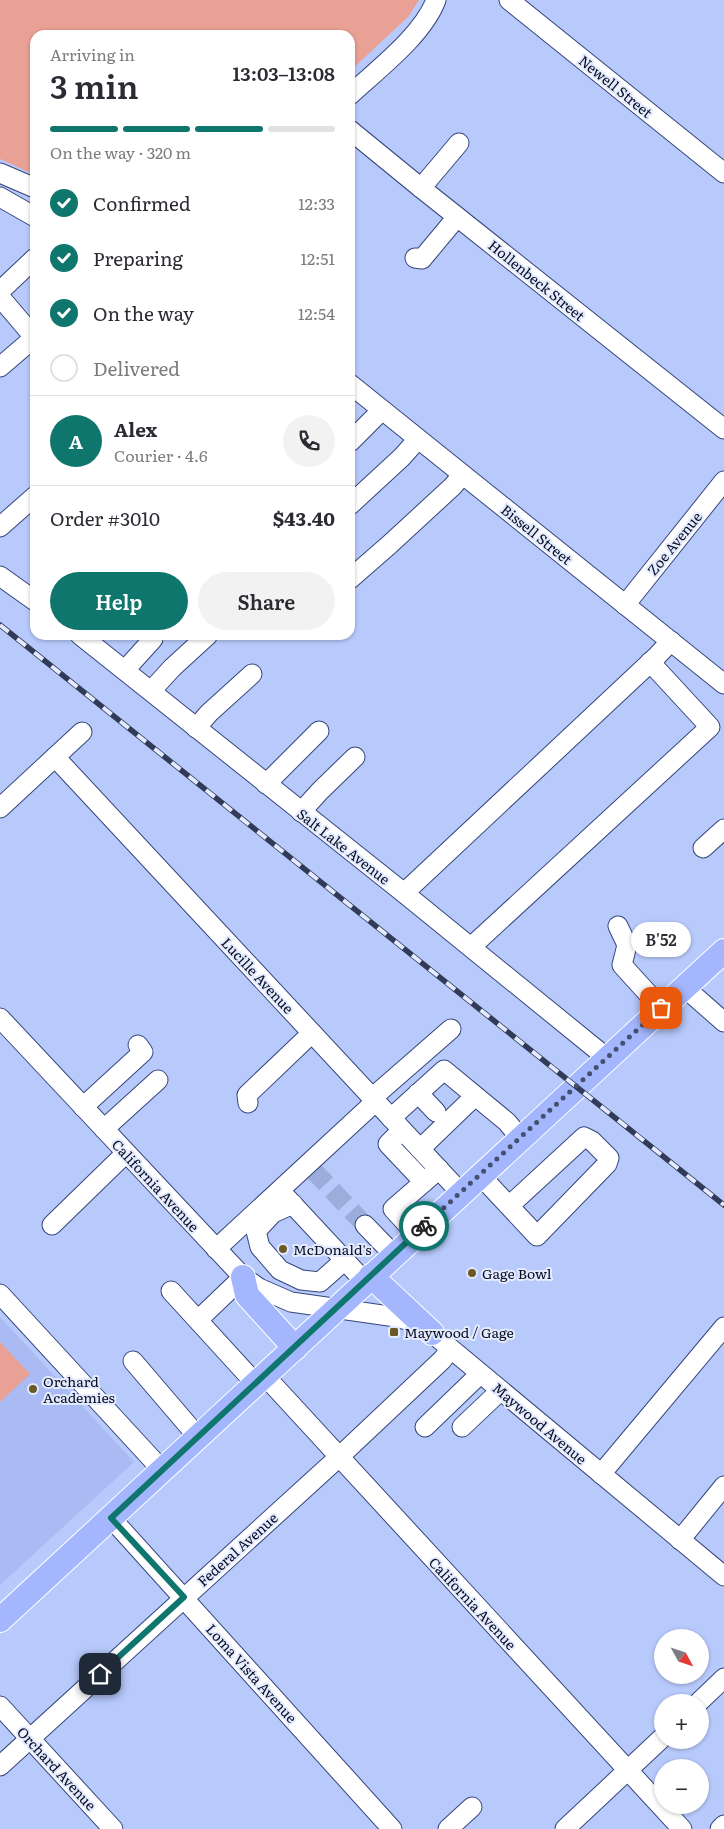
<!DOCTYPE html>
<meta charset="utf-8">
<style>
body{margin:0;font-family:Literata,serif;background:#f2f2f3;color:#2b2b33;height:100vh;display:flex;flex-direction:column;font-size:19px;white-space:nowrap}
*{box-sizing:border-box;margin:0}
p{font-size:16px;color:#7c7c81}
.icon{flex:none;width:28px;height:28px;fill:none;stroke:currentColor;stroke-width:2;stroke-linecap:round;stroke-linejoin:round}
.map{position:relative;flex:1;overflow:hidden}
.panel{position:absolute;left:30px;top:30px;width:325px;height:610px;display:flex;flex-direction:column;background:#fff;border-radius:15px;box-shadow:0 1px 4px #0004}
.panel>*{flex:none}
.needle{width:32px;rotate:130deg}
.controls{position:absolute;left:654px;top:1629px;display:grid;gap:10px}
.controls a{display:grid;place-items:center;width:55px;height:55px;border-radius:50%;background:#fff;box-shadow:0 1px 4px #0004;font-size:25px}
.pin{position:absolute;display:grid;place-items:center;width:42px;height:42px;color:#fff;margin:-21px;border-radius:10px;box-shadow:0 2px 8px #0006}
.courier{position:absolute;display:grid;place-items:center;width:50px;height:50px;margin:-25px;border:4px solid #0f766e;border-radius:50%;background:#fff;color:#222;box-shadow:0 1px 6px #0007}
.bubble{position:absolute;height:35px;border-radius:18px;background:#fff;box-shadow:0 1px 4px #0004;font-size:16px;font-weight:600;line-height:35px;text-align:center}
.headline em{font-style:normal;font-weight:600}
.headline div{display:flex;flex-direction:column-reverse}
.headline{display:flex;align-items:center;justify-content:space-between;height:85px;padding:0 20px}
h1{font-size:32px;font-weight:600;line-height:38px}
.bar{display:grid;grid-template-columns:repeat(4,1fr);gap:8px 5px;align-content:center;height:60px;padding:0 20px}
.bar i{height:6px;border-radius:4px;background:#e1e1e2}
.bar .active{background:#0f766e}
.bar p{grid-column:span 4}
.line{display:flex;align-items:center;gap:12px;padding:0 20px;border-top:1px solid #e1e1e2}
.line div{flex:1}
.round{display:grid;place-items:center;flex:none;width:52px;height:52px;border-radius:26px;background:#f2f2f3}
ol{padding:0 20px;list-style:none}
li{display:flex;align-items:center;gap:15px;height:55px}
li p{margin-inline-start:auto}
li .icon{padding:5px;border-radius:50%;background:#0f766e;color:#fff;stroke-width:4}
li:last-child{color:#7c7c81}
li i{width:28px;height:28px;border:2px solid #e1e1e2;border-radius:50%}
.cta{display:flex;gap:10px;margin-top:auto;padding:10px 20px}
.cta a{flex:1;height:58px;border-radius:30px;background:#0f766e;color:#fff;font-size:20px;font-weight:600;line-height:58px;text-align:center}
.cta a+a{background:#f2f2f3;color:#2b2b33}
.map>svg:first-child{display:block}
</style>
<div class="map">
<svg width="724" height="1829" viewBox="0 0 724 1829">
<rect width="100%" height="100%" fill="#b8c9fc"/>
<polygon fill="#a9bbf2" points="0,1317 134,1462 0,1585"/>
<g fill="#eaa195">
<polygon points="0,0 419,0 408,17 350,71 350,35 35,35 35,175 0,159"/>
<polygon points="0,1342 30,1374 0,1402"/>
</g>
<g fill="none" stroke-linecap="round" stroke-linejoin="round">
<polyline stroke="#9daddb" stroke-width="19" stroke-dasharray="19 9" stroke-linecap="butt" points="313,1170 365,1225"/>
<defs>
<g id="minor">
<polyline points="509,0 724,173"/>
<path d="M350,95c28,-26 73,-60 86,-95"/>
<polyline points="350,130 421,188 724,429"/>
<polyline points="0,173 35,188"/>
<polyline points="421,188 459,143"/>
<polyline points="0,197 35,217"/>
<polyline points="415,258 422,259 457,217"/>
<polyline points="0,291 35,258"/>
<polyline points="0,297 34,337"/>
<polyline points="0,367 35,337"/>
<polyline points="350,384 724,684"/>
<polyline points="350,442 382,410"/>
<polyline points="350,505 402,457 418,439"/>
<polyline points="0,527 35,496"/>
<polyline points="0,576 35,601"/>
<polyline points="350,579 389,545 453,486 462,475"/>
<polyline points="625,605 724,481"/>
<polyline points="80,635 404,893 607,1058"/>
<polyline points="125,670 153,639 148,635"/>
<polyline points="151,691 172,668 208,635"/>
<polyline points="196,728 209,713 252,674"/>
<polyline points="55,757 461,1193"/>
<polyline points="266,784 319,731"/>
<polyline points="0,808 82,732"/>
<polyline points="301,812 320,791 355,757"/>
<polyline points="703,848 724,829"/>
<polyline points="404,893 656,657 671,641"/>
<polyline points="618,926 627,945 622,965 661,1008"/>
<polyline points="471,947 710,727 650,662"/>
<polyline points="684,987 724,1022"/>
<polyline points="0,1018 243,1277 259,1288 291,1302 396,1317 407,1320 432,1333 724,1576"/>
<polyline points="418,1093 436,1112"/>
<polyline points="372,1098 451,1029"/>
<polyline points="248,1103 247,1095 312,1033"/>
<polyline points="83,1107 143,1052 138,1045"/>
<polyline points="391,1118 444,1070 507,1122 521,1139"/>
<polyline points="104,1129 158,1080"/>
<polyline points="402,1130 388,1144 424,1182"/>
<polyline points="420,1149 475,1096"/>
<polyline points="480,1175 537,1236 607,1164 609,1158 592,1141 584,1137 509,1206"/>
<polyline points="284,1195 365,1282"/>
<polyline points="293,1204 273,1213 256,1231 260,1247 280,1270 301,1280 320,1282 345,1260"/>
<polyline points="52,1225 126,1153"/>
<polyline points="365,1225 394,1255"/>
<polyline points="416,1234 393,1209 439,1169"/>
<polyline points="216,1249 375,1102"/>
<polyline points="171,1291 256,1384"/>
<polyline points="0,1294 162,1470"/>
<polyline points="198,1320 243,1277"/>
<polyline points="133,1361 198,1437"/>
<polyline points="265,1376 682,1829"/>
<polyline points="425,1427 480,1374"/>
<polyline points="462,1427 500,1391"/>
<polyline points="601,1474 724,1327"/>
<polyline points="111,1518 392,1829"/>
<polyline points="680,1540 724,1486"/>
<polyline points="699,1702 724,1678"/>
<polyline points="0,1706 113,1829"/>
<polyline points="0,1766 339,1457 442,1360 450,1350"/>
<polyline points="448,1829 472,1807"/>
<polyline points="565,1829 662,1738"/>
<polyline points="720,1829 724,1825"/>
</g>
<g id="major">
<polyline points="371,1276 432,1333"/>
<polyline points="243,1277 247,1295 295,1348"/>
<polyline points="0,1620 724,951"/>
</g>
</defs>
<use href="#minor" stroke="#36467c" stroke-width="21"/>
<use href="#major" stroke="#fff" stroke-width="26"/>
<use href="#minor" stroke="#fff" stroke-width="19"/>
<use href="#major" stroke="#a4b7fe" stroke-width="24"/>
<defs>
<polyline id="rail" points="0,625 724,1205"/>
</defs>
<use href="#rail" stroke="#313a56" stroke-width="5.5"/>
<use href="#rail" stroke="#e4ebff" stroke-width="4" stroke-dasharray="11" stroke-linecap="butt"/>
</g>
<g fill="none" stroke-linecap="round" stroke-linejoin="round">
<polyline stroke="#454f6e" stroke-width="5" stroke-dasharray="0 9" points="424,1226 661,1008"/>
<polyline stroke="#0f766e" stroke-width="6" points="100,1674 184,1597 111,1518 424,1226"/>
</g>
<g fill="#6a5826" stroke="#e4ebff" stroke-width="2">
<circle cx="283" cy="1249" r="5"/>
<circle cx="472" cy="1273" r="5"/>
<rect x="389" y="1327" width="10" height="10" rx="2.5"/>
<circle cx="33" cy="1389" r="5"/>
</g>
<g text-anchor="middle" dominant-baseline="central" stroke-width="4" stroke-linejoin="round" paint-order="stroke">
<g font-size="14" fill="#070d22" stroke="#e4ebff">
<text transform="translate(616 86) rotate(39)">Newell Street</text>
<text transform="translate(537 280) rotate(39)">Hollenbeck Street</text>
<text transform="translate(537 534) rotate(39)">Bissell Street</text>
<text transform="translate(674 543) rotate(-51)">Zoe Avenue</text>
<text transform="translate(344 846) rotate(38)">Salt Lake Avenue</text>
<text transform="translate(258 975) rotate(47)">Lucille Avenue</text>
<text transform="translate(156 1185) rotate(47)">California Avenue</text>
<text transform="translate(540 1423) rotate(40)">Maywood Avenue</text>
<text transform="translate(237 1549) rotate(-42)">Federal Avenue</text>
<text transform="translate(473 1603) rotate(47)">California Avenue</text>
<text transform="translate(252 1673) rotate(48)">Loma Vista Avenue</text>
<text transform="translate(57 1768) rotate(47)">Orchard Avenue</text>
</g>
<g font-size="14" fill="#070d22" stroke="#e4ebff" text-anchor="start">
<text x="293" y="1249">McDonald's</text>
<text x="482" y="1273">Gage Bowl</text>
<text x="404" y="1332">Maywood / Gage</text>
<text x="43" y="1381">Orchard<tspan x="43" dy="16">Academies</tspan></text>
</g>
</g>
</svg>
<div class="controls">
<a><svg class="needle" viewBox="-14 -14 28 28"><path d="M0-13l5 13h-10z" fill="#e53935"/><path d="M0 13l5-13h-10z" fill="#7c7c81"/></svg></a>
<a>+</a>
<a>−</a>
</div>
<div class="pin" style="left:661px;top:1008px;background:#ea580c"><svg class="icon" aria-label="bag" viewBox="0 0 24 24"><path d="M5 8h14l-1 12H6zM9 8a3 3 0 0 1 6 0"/></svg></div>
<div class="pin" style="left:100px;top:1674px;background:#1f2937"><svg class="icon" aria-label="home" viewBox="0 0 24 24"><path d="M3 11l9-7 9 7M6 9v11h12V9"/></svg></div>
<div class="courier" style="left:424px;top:1226px"><svg class="icon" aria-label="bike" viewBox="0 0 24 24"><circle cx="6" cy="16" r="4"/><circle cx="18" cy="16" r="4"/><path d="M6 16l4-8h5l3 8M10 8l3 8H6M13 5h3"/></svg></div>
<div class="bubble" style="left:631px;top:922px;width:60px">B'52</div>
<section class="panel">
<div class="headline"><div><h1>3 min</h1><p>Arriving in</p></div><em>13:03–13:08</em></div>
<div class="bar"><i class="active"></i><i class="active"></i><i class="active"></i><i></i><p>On the way · 320 m</p></div>
<ol>
<li><svg class="icon" aria-label="check" viewBox="0 0 24 24"><path d="M5 12l5 5 9-10"/></svg>Confirmed<p>12:33</p></li>
<li><svg class="icon" aria-label="check" viewBox="0 0 24 24"><path d="M5 12l5 5 9-10"/></svg>Preparing<p>12:51</p></li>
<li><svg class="icon" aria-label="check" viewBox="0 0 24 24"><path d="M5 12l5 5 9-10"/></svg>On the way<p>12:54</p></li>
<li><i></i>Delivered</li>
</ol>
<div class="line" style="height:90px"><b class="round" style="background:#0f766e;color:#fff">A</b><div><b>Alex</b><p>Courier · 4.6</p></div><a class="round"><svg class="icon" aria-label="phone" viewBox="0 0 24 24"><path d="M5 4h4l2 5-3 2q2 4 5 5l2-3 5 2v4C11 20 4 13 5 4z"/></svg></a></div>
<div class="line" style="height:65px"><div>Order #3010</div><b>$43.40</b></div>
<div class="cta"><a>Help</a><a>Share</a></div>
</section>
</div>
